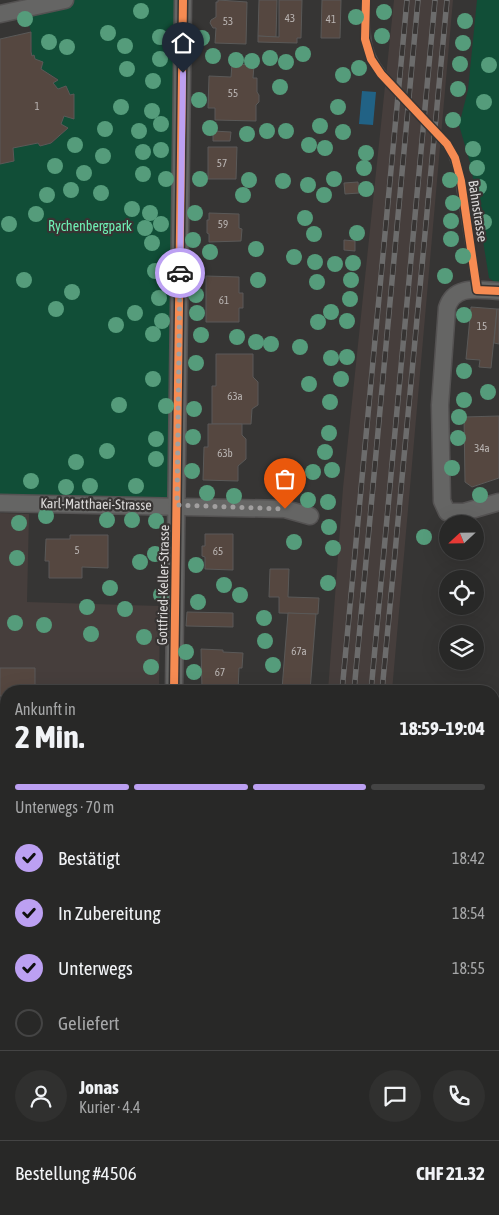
<!DOCTYPE html>
<html lang="de">
<meta charset="utf-8">
<style>
body{margin:0;font-family:"Asap Condensed",sans-serif;background:#30302f;color:#f1f3f6;height:100vh;display:flex;flex-direction:column;font-size:19px;white-space:nowrap}
*{box-sizing:border-box;margin:0}
p{font-size:16px;color:#a5a6a7}
.icon{flex:none;width:28px;height:28px;fill:none;stroke:currentColor;stroke-width:2;stroke-linecap:round;stroke-linejoin:round}
.map{position:relative;flex:1;overflow:hidden}
.sheet{position:absolute;left:0px;top:685px;width:500px;height:530px;display:flex;flex-direction:column;background:#282827;border-radius:20px 20px 0 0;box-shadow:0 5px 20px #0002,0 0 0 1px #444}
.sheet>*{flex:none}
.needle{width:32px;rotate:248deg}
.buttons{position:absolute;left:439px;top:515px;display:grid;gap:10px}
.buttons a{display:grid;place-items:center;width:45px;height:45px;border-radius:50%;background:#282827;box-shadow:0 5px 20px #0002,0 0 0 1px #444;font-size:25px}
.pin{position:absolute;display:grid;place-items:center;width:42px;height:42px;color:#fff;margin:-51px -21px;border-radius:50% 50% 50% 0;rotate:-45deg;box-shadow:0 0 5px #0007}
.pin .icon{rotate:45deg}
.courier{position:absolute;display:grid;place-items:center;width:50px;height:50px;margin:-25px;border:4px solid #bca0f2;border-radius:50%;background:#fff;color:#222;box-shadow:0 1px 6px #0007}
.summary em{font-style:normal;font-weight:700}
.summary div{display:flex;flex-direction:column-reverse}
.summary{display:flex;align-items:center;justify-content:space-between;height:85px;padding:0 15px}
h1{font-size:32px;font-weight:700;line-height:38px}
.bar{display:grid;grid-template-columns:repeat(4,1fr);gap:8px 5px;align-content:center;height:60px;padding:0 15px}
.bar i{height:6px;border-radius:4px;background:#444}
.bar .active{background:#bca0f2}
.bar p{grid-column:span 4}
.line{display:flex;align-items:center;gap:12px;padding:0 15px;border-top:1px solid #444}
.line div{flex:1}
.round{display:grid;place-items:center;flex:none;width:52px;height:52px;border-radius:26px;background:#30302f}
ol{padding:0 15px;list-style:none}
li{display:flex;align-items:center;gap:15px;height:55px}
li p{margin-inline-start:auto}
li .icon{padding:5px;border-radius:50%;background:#bca0f2;color:#111;stroke-width:4}
li:last-child{color:#a5a6a7}
li i{width:28px;height:28px;border:2px solid #444;border-radius:50%}
.map>svg:first-child{display:block}
</style>
<div class="map">
<svg width="499" height="1215" viewBox="0 0 499 1215">
<rect width="100%" height="100%" fill="#363534"/>
<g fill="#463e3c">
<polygon points="394,0 453,0 392,691 328,691 343,488"/>
<polygon points="0,513 29,514 27,602 160,606 159,691 6,691 6,837 0,837"/>
<polygon points="364,1209 451,1209 453,1215 367,1215"/>
</g>
<g fill="#114e37">
<polygon points="65,0 183,0 177,505 0,503 0,164 14,161 13,148 38,143 40,146 52,143 67,129 61,124 64,116 74,118 74,95 70,95 66,86 58,89 53,83 58,79 41,69 43,62 35,59 34,55 32,56 31,32 25,9"/>
<polygon points="477,0 499,0 499,282 496,283 489,278 471,166 459,125 468,90"/>
<polygon points="0,1202 6,1202 6,1209 93,1209 94,1215 0,1215"/>
</g>
<polygon fill="#216285" points="362,91 376,92 373,125 359,124"/>
<g fill="#554740" stroke="#5a5958">
<polygon points="218,0 247,2 246,44 215,43 216,28 213,28 210,23 211,20 216,17 216,2 218,2"/>
<polygon points="259,0 277,0 276,37 258,36"/>
<polygon points="279,0 302,0 301,38 297,38 297,43 258,42 258,36 279,37"/>
<polygon points="322,0 341,0 340,38 321,38"/>
<polygon points="31,32 31,52 32,56 34,55 35,59 43,62 41,69 58,80 53,83 58,89 66,86 70,95 74,94 74,119 64,116 61,124 68,128 51,143 40,146 38,143 13,148 14,161 0,164 0,39"/>
<polygon points="232,64 254,65 253,78 257,78 257,92 259,95 259,102 256,105 256,121 215,120 215,108 208,108 209,76 231,77"/>
<polygon points="213,131 231,132 230,141 213,141"/>
<polygon points="208,147 237,147 236,179 208,179"/>
<polygon points="358,182 359,193 345,194 344,183"/>
<polygon points="209,213 239,214 239,228 242,229 241,241 209,242 209,234 207,233 207,220 209,220"/>
<polygon points="344,240 355,241 355,251 344,250"/>
<polygon points="206,276 239,277 239,293 243,293 243,308 239,308 239,322 206,322"/>
<polygon points="471,307 497,309 491,368 479,367 480,360 466,359"/>
<polygon points="497,309 499,309 499,344 494,343"/>
<polygon points="216,354 253,354 253,377 258,382 258,405 252,409 251,424 212,424 212,386 216,386"/>
<polygon points="499,416 499,478 472,487 465,482 464,417"/>
<polygon points="208,424 242,424 242,435 246,439 246,459 238,466 238,481 203,480 204,447 208,447"/>
<polygon points="205,534 233,534 233,570 205,569 205,557 202,556 202,546 205,546"/>
<polygon points="70,535 108,535 108,568 82,567 82,578 49,578 49,561 45,561 46,539 70,539"/>
<polygon points="270,569 289,569 288,597 319,598 318,614 279,613 279,597 269,597"/>
<polygon points="187,612 233,613 233,627 186,626"/>
<polygon points="288,613 316,614 310,691 282,689"/>
<polygon points="201,649 223,650 223,652 243,653 242,668 239,668 238,690 202,689"/>
<polygon points="0,668 35,668 35,691 6,691 6,783 0,783 0,754 5,754 6,696 0,696"/>
<polygon points="4,892 6,893 6,926 4,928 0,922 0,894"/>
<polygon points="499,967 499,980 494,981 494,968"/>
<polygon points="494,1012 499,1033 499,1137 494,1138"/>
<polygon points="4,1053 6,1056 6,1085 0,1089 0,1055"/>
<rect x="0" y="1129" width="6" height="29"/>
<polygon points="499,1192 499,1215 482,1215 481,1209 494,1209 494,1193"/>
</g>
<g fill="none" stroke-linecap="round" stroke-linejoin="round">
<defs>
<g id="service">
<path d="M366,0c-1,36 -3,55 24,83"/>
<polyline points="443,140 451,150 458,169 477,290"/>
<polyline points="494,839 499,837"/>
<polyline points="0,995 6,990"/>
<polyline points="98,1215 98,1209"/>
</g>
<g id="minor">
<polyline points="0,14 65,0"/>
<path d="M499,291c-20,-1 -45,-7 -52,17l-7,97 2,96 5,11h17l35,-10"/>
<polyline points="0,503 285,509 310,516"/>
<polyline points="174,691 183,0"/>
<polyline points="0,969 6,977"/>
</g>
<g id="tertiary">
<polyline points="0,1192 6,1192"/>
<polyline points="186,1209 194,1215"/>
</g>
</defs>
<use href="#service" stroke="#545252" stroke-width="10"/>
<use href="#minor" stroke="#545252" stroke-width="19"/>
<use href="#tertiary" stroke="#545252" stroke-width="22"/>
<use href="#service" stroke="#656564" stroke-width="8"/>
<use href="#minor" stroke="#656564" stroke-width="16"/>
<use href="#tertiary" stroke="#656564" stroke-width="20"/>
<defs>
<g id="rail">
<polyline points="342,691 407,0"/>
<polyline points="354,691 418,0"/>
<polyline points="371,691 435,0"/>
<polyline points="382,691 447,0"/>
<polyline points="397,1209 399,1215"/>
<polyline points="409,1209 411,1215"/>
<polyline points="428,1209 431,1215"/>
<polyline points="440,1209 443,1215"/>
</g>
</defs>
<use href="#rail" stroke="#6c6c6c" stroke-width="5.5"/>
<use href="#rail" stroke="#373433" stroke-width="4" stroke-dasharray="11" stroke-linecap="butt"/>
<defs>
<g id="cycleway">
<polyline points="366,0 365,39 371,59 381,74 447,144 455,158 461,181 477,290 499,291"/>
<polyline points="174,691 183,0"/>
</g>
</defs>
<use href="#cycleway" stroke="#373433" stroke-width="11"/>
<use href="#cycleway" stroke="#f68b52" stroke-width="8"/>
</g>
<g fill="#559c7b">
<circle cx="141" cy="11" r="8"/>
<circle cx="384" cy="12" r="8"/>
<circle cx="356" cy="17" r="8"/>
<circle cx="25" cy="19" r="8"/>
<circle cx="465" cy="21" r="8"/>
<circle cx="108" cy="33" r="8"/>
<circle cx="382" cy="36" r="8"/>
<circle cx="160" cy="37" r="8"/>
<circle cx="202" cy="38" r="8"/>
<circle cx="49" cy="42" r="8"/>
<circle cx="463" cy="43" r="8"/>
<circle cx="125" cy="46" r="8"/>
<circle cx="67" cy="47" r="8"/>
<circle cx="303" cy="54" r="8"/>
<circle cx="213" cy="56" r="8"/>
<circle cx="270" cy="58" r="8"/>
<circle cx="160" cy="59" r="8"/>
<circle cx="236" cy="60" r="8"/>
<circle cx="252" cy="61" r="8"/>
<circle cx="286" cy="62" r="8"/>
<circle cx="460" cy="64" r="8"/>
<circle cx="489" cy="65" r="8"/>
<circle cx="359" cy="68" r="8"/>
<circle cx="127" cy="69" r="8"/>
<circle cx="343" cy="75" r="8"/>
<circle cx="153" cy="81" r="8"/>
<circle cx="280" cy="87" r="8"/>
<circle cx="458" cy="89" r="8"/>
<circle cx="199" cy="100" r="8"/>
<circle cx="484" cy="102" r="8"/>
<circle cx="121" cy="107" r="8"/>
<circle cx="338" cy="107" r="8"/>
<circle cx="152" cy="111" r="8"/>
<circle cx="453" cy="120" r="8"/>
<circle cx="161" cy="124" r="8"/>
<circle cx="320" cy="126" r="8"/>
<circle cx="210" cy="128" r="8"/>
<circle cx="105" cy="129" r="8"/>
<circle cx="139" cy="131" r="8"/>
<circle cx="267" cy="131" r="8"/>
<circle cx="286" cy="131" r="8"/>
<circle cx="343" cy="132" r="8"/>
<circle cx="247" cy="134" r="8"/>
<circle cx="75" cy="145" r="8"/>
<circle cx="309" cy="145" r="8"/>
<circle cx="325" cy="148" r="8"/>
<circle cx="473" cy="149" r="8"/>
<circle cx="161" cy="150" r="8"/>
<circle cx="143" cy="152" r="8"/>
<circle cx="366" cy="153" r="8"/>
<circle cx="103" cy="156" r="8"/>
<circle cx="55" cy="166" r="8"/>
<circle cx="364" cy="168" r="8"/>
<circle cx="477" cy="168" r="8"/>
<circle cx="84" cy="173" r="8"/>
<circle cx="143" cy="174" r="8"/>
<circle cx="166" cy="179" r="8"/>
<circle cx="200" cy="179" r="8"/>
<circle cx="334" cy="179" r="8"/>
<circle cx="249" cy="180" r="8"/>
<circle cx="450" cy="180" r="8"/>
<circle cx="283" cy="181" r="8"/>
<circle cx="308" cy="185" r="8"/>
<circle cx="479" cy="187" r="8"/>
<circle cx="366" cy="189" r="8"/>
<circle cx="71" cy="190" r="8"/>
<circle cx="101" cy="193" r="8"/>
<circle cx="47" cy="195" r="8"/>
<circle cx="243" cy="195" r="8"/>
<circle cx="324" cy="195" r="8"/>
<circle cx="453" cy="203" r="8"/>
<circle cx="132" cy="209" r="8"/>
<circle cx="150" cy="213" r="8"/>
<circle cx="195" cy="213" r="8"/>
<circle cx="36" cy="214" r="8"/>
<circle cx="305" cy="218" r="8"/>
<circle cx="451" cy="221" r="8"/>
<circle cx="484" cy="222" r="8"/>
<circle cx="9" cy="224" r="8"/>
<circle cx="161" cy="224" r="8"/>
<circle cx="145" cy="228" r="8"/>
<circle cx="357" cy="233" r="8"/>
<circle cx="314" cy="234" r="8"/>
<circle cx="451" cy="239" r="8"/>
<circle cx="193" cy="240" r="8"/>
<circle cx="152" cy="243" r="8"/>
<circle cx="256" cy="249" r="8"/>
<circle cx="210" cy="252" r="8"/>
<circle cx="463" cy="256" r="8"/>
<circle cx="294" cy="257" r="8"/>
<circle cx="315" cy="262" r="8"/>
<circle cx="353" cy="263" r="8"/>
<circle cx="335" cy="264" r="8"/>
<circle cx="194" cy="266" r="8"/>
<circle cx="155" cy="271" r="8"/>
<circle cx="445" cy="276" r="8"/>
<circle cx="24" cy="280" r="8"/>
<circle cx="258" cy="280" r="8"/>
<circle cx="351" cy="280" r="8"/>
<circle cx="317" cy="282" r="8"/>
<circle cx="72" cy="292" r="8"/>
<circle cx="196" cy="295" r="8"/>
<circle cx="159" cy="298" r="8"/>
<circle cx="350" cy="299" r="8"/>
<circle cx="56" cy="309" r="8"/>
<circle cx="331" cy="312" r="8"/>
<circle cx="135" cy="313" r="8"/>
<circle cx="197" cy="313" r="8"/>
<circle cx="464" cy="315" r="8"/>
<circle cx="162" cy="321" r="8"/>
<circle cx="347" cy="321" r="8"/>
<circle cx="318" cy="322" r="8"/>
<circle cx="116" cy="325" r="8"/>
<circle cx="153" cy="334" r="8"/>
<circle cx="201" cy="335" r="8"/>
<circle cx="237" cy="337" r="8"/>
<circle cx="256" cy="342" r="8"/>
<circle cx="271" cy="344" r="8"/>
<circle cx="300" cy="347" r="8"/>
<circle cx="347" cy="357" r="8"/>
<circle cx="331" cy="358" r="8"/>
<circle cx="196" cy="363" r="8"/>
<circle cx="464" cy="371" r="8"/>
<circle cx="153" cy="379" r="8"/>
<circle cx="341" cy="379" r="8"/>
<circle cx="309" cy="384" r="8"/>
<circle cx="488" cy="392" r="8"/>
<circle cx="464" cy="400" r="8"/>
<circle cx="330" cy="402" r="8"/>
<circle cx="119" cy="405" r="8"/>
<circle cx="166" cy="406" r="8"/>
<circle cx="194" cy="409" r="8"/>
<circle cx="459" cy="417" r="8"/>
<circle cx="329" cy="433" r="8"/>
<circle cx="193" cy="437" r="8"/>
<circle cx="458" cy="438" r="8"/>
<circle cx="156" cy="439" r="8"/>
<circle cx="107" cy="451" r="8"/>
<circle cx="325" cy="452" r="8"/>
<circle cx="156" cy="459" r="8"/>
<circle cx="76" cy="462" r="8"/>
<circle cx="452" cy="468" r="8"/>
<circle cx="332" cy="470" r="8"/>
<circle cx="192" cy="471" r="8"/>
<circle cx="313" cy="472" r="8"/>
<circle cx="31" cy="481" r="8"/>
<circle cx="276" cy="484" r="8"/>
<circle cx="90" cy="486" r="8"/>
<circle cx="136" cy="486" r="8"/>
<circle cx="66" cy="487" r="8"/>
<circle cx="207" cy="493" r="8"/>
<circle cx="480" cy="495" r="8"/>
<circle cx="234" cy="496" r="8"/>
<circle cx="308" cy="500" r="8"/>
<circle cx="328" cy="502" r="8"/>
<circle cx="46" cy="516" r="8"/>
<circle cx="107" cy="520" r="8"/>
<circle cx="132" cy="520" r="8"/>
<circle cx="156" cy="521" r="8"/>
<circle cx="19" cy="523" r="8"/>
<circle cx="329" cy="527" r="8"/>
<circle cx="424" cy="537" r="8"/>
<circle cx="294" cy="542" r="8"/>
<circle cx="333" cy="548" r="8"/>
<circle cx="155" cy="554" r="8"/>
<circle cx="17" cy="558" r="8"/>
<circle cx="140" cy="562" r="8"/>
<circle cx="196" cy="565" r="8"/>
<circle cx="328" cy="583" r="8"/>
<circle cx="224" cy="585" r="8"/>
<circle cx="110" cy="588" r="8"/>
<circle cx="161" cy="595" r="8"/>
<circle cx="240" cy="595" r="8"/>
<circle cx="198" cy="602" r="8"/>
<circle cx="87" cy="607" r="8"/>
<circle cx="125" cy="609" r="8"/>
<circle cx="264" cy="618" r="8"/>
<circle cx="15" cy="623" r="8"/>
<circle cx="44" cy="625" r="8"/>
<circle cx="91" cy="634" r="8"/>
<circle cx="144" cy="637" r="8"/>
<circle cx="265" cy="641" r="8"/>
<circle cx="186" cy="652" r="8"/>
<circle cx="273" cy="665" r="8"/>
<circle cx="151" cy="667" r="8"/>
<circle cx="194" cy="672" r="8"/>
</g>
<g fill="none" stroke-linecap="round" stroke-linejoin="round">
<polyline stroke="#a19f9f" stroke-width="5" stroke-dasharray="0 9" points="180,273 177,505 285,509"/>
<polyline stroke="#bca0f2" stroke-width="6" points="180,273 183,73"/>
</g>
<g text-anchor="middle" dominant-baseline="central" stroke-width="4.5" stroke-linejoin="round" paint-order="stroke">
<g font-size="11" fill="#b9b4b2">
<text x="290" y="18">43</text>
<text x="331" y="19">41</text>
<text x="228" y="21">53</text>
<text x="233" y="93">55</text>
<text x="37" y="106">1</text>
<text x="222" y="163">57</text>
<text x="223" y="224">59</text>
<text x="224" y="300">61</text>
<text x="482" y="326">15</text>
<text x="235" y="396">63a</text>
<text x="482" y="448">34a</text>
<text x="225" y="453">63b</text>
<text x="77" y="550">5</text>
<text x="218" y="551">65</text>
<text x="299" y="651">67a</text>
<text x="220" y="672">67</text>
</g>
<g font-size="14" fill="#dad8d8" stroke="#373433">
<text transform="translate(478 211) rotate(81)">Bahnstrasse</text>
<text transform="translate(96 504) rotate(1)">Karl-Matthaei-Strasse</text>
<text transform="translate(163 585) rotate(-89)">Gottfried-Keller-Strasse</text>
</g>
<g font-size="14" fill="#6ff1b5" stroke="#373433">
<text x="90" y="226">Rychenbergpark</text>
</g>
</g>
</svg>
<div class="buttons">
<a><svg class="needle" viewBox="-14 -14 28 28"><path d="M0-13l5 13h-10z" fill="#e53935"/><path d="M0 13l5-13h-10z" fill="#a5a6a7"/></svg></a>
<a><svg class="icon" aria-label="locate" viewBox="0 0 24 24"><circle cx="12" cy="12" r="6"/><path d="M12 2v4M12 18v4M2 12h4M18 12h4"/></svg></a>
<a><svg class="icon" aria-label="layers" viewBox="0 0 24 24"><path d="M12 4l9 5-9 5-9-5zM3 14l9 5 9-5"/></svg></a>
</div>
<div class="pin" style="left:285px;top:509px;background:#ea580c"><svg class="icon" aria-label="bag" viewBox="0 0 24 24"><path d="M5 8h14l-1 12H6zM9 8a3 3 0 0 1 6 0"/></svg></div>
<div class="pin" style="left:183px;top:73px;background:#1f2937"><svg class="icon" aria-label="home" viewBox="0 0 24 24"><path d="M3 11l9-7 9 7M6 9v11h12V9"/></svg></div>
<div class="courier" style="left:180px;top:273px"><svg class="icon" aria-label="car" viewBox="0 0 24 24"><path d="M5 17H2v-5l4-1 3-4h7l3 4 3 1v5h-3M9 17h6M6 11h13"/><circle cx="7" cy="17" r="2"/><circle cx="17" cy="17" r="2"/></svg></div>
<section class="sheet">
<div class="summary"><div><h1>2 Min.</h1><p>Ankunft in</p></div><em>18:59–19:04</em></div>
<div class="bar"><i class="active"></i><i class="active"></i><i class="active"></i><i></i><p>Unterwegs · 70 m</p></div>
<ol>
<li><svg class="icon" aria-label="check" viewBox="0 0 24 24"><path d="M5 12l5 5 9-10"/></svg>Bestätigt<p>18:42</p></li>
<li><svg class="icon" aria-label="check" viewBox="0 0 24 24"><path d="M5 12l5 5 9-10"/></svg>In Zubereitung<p>18:54</p></li>
<li><svg class="icon" aria-label="check" viewBox="0 0 24 24"><path d="M5 12l5 5 9-10"/></svg>Unterwegs<p>18:55</p></li>
<li><i></i>Geliefert</li>
</ol>
<div class="line" style="height:90px"><a class="round"><svg class="icon" aria-label="person" viewBox="0 0 24 24"><circle cx="12" cy="8" r="4"/><path d="M4 21q1-7 8-7t8 7"/></svg></a><div><b>Jonas</b><p>Kurier · 4.4</p></div><a class="round"><svg class="icon" aria-label="chat" viewBox="0 0 24 24"><path d="M4 5h16v11H9l-5 4z"/></svg></a><a class="round"><svg class="icon" aria-label="phone" viewBox="0 0 24 24"><path d="M5 4h4l2 5-3 2q2 4 5 5l2-3 5 2v4C11 20 4 13 5 4z"/></svg></a></div>
<div class="line" style="height:65px"><div>Bestellung #4506</div><b>CHF 21.32</b></div>
</section>
</div>
